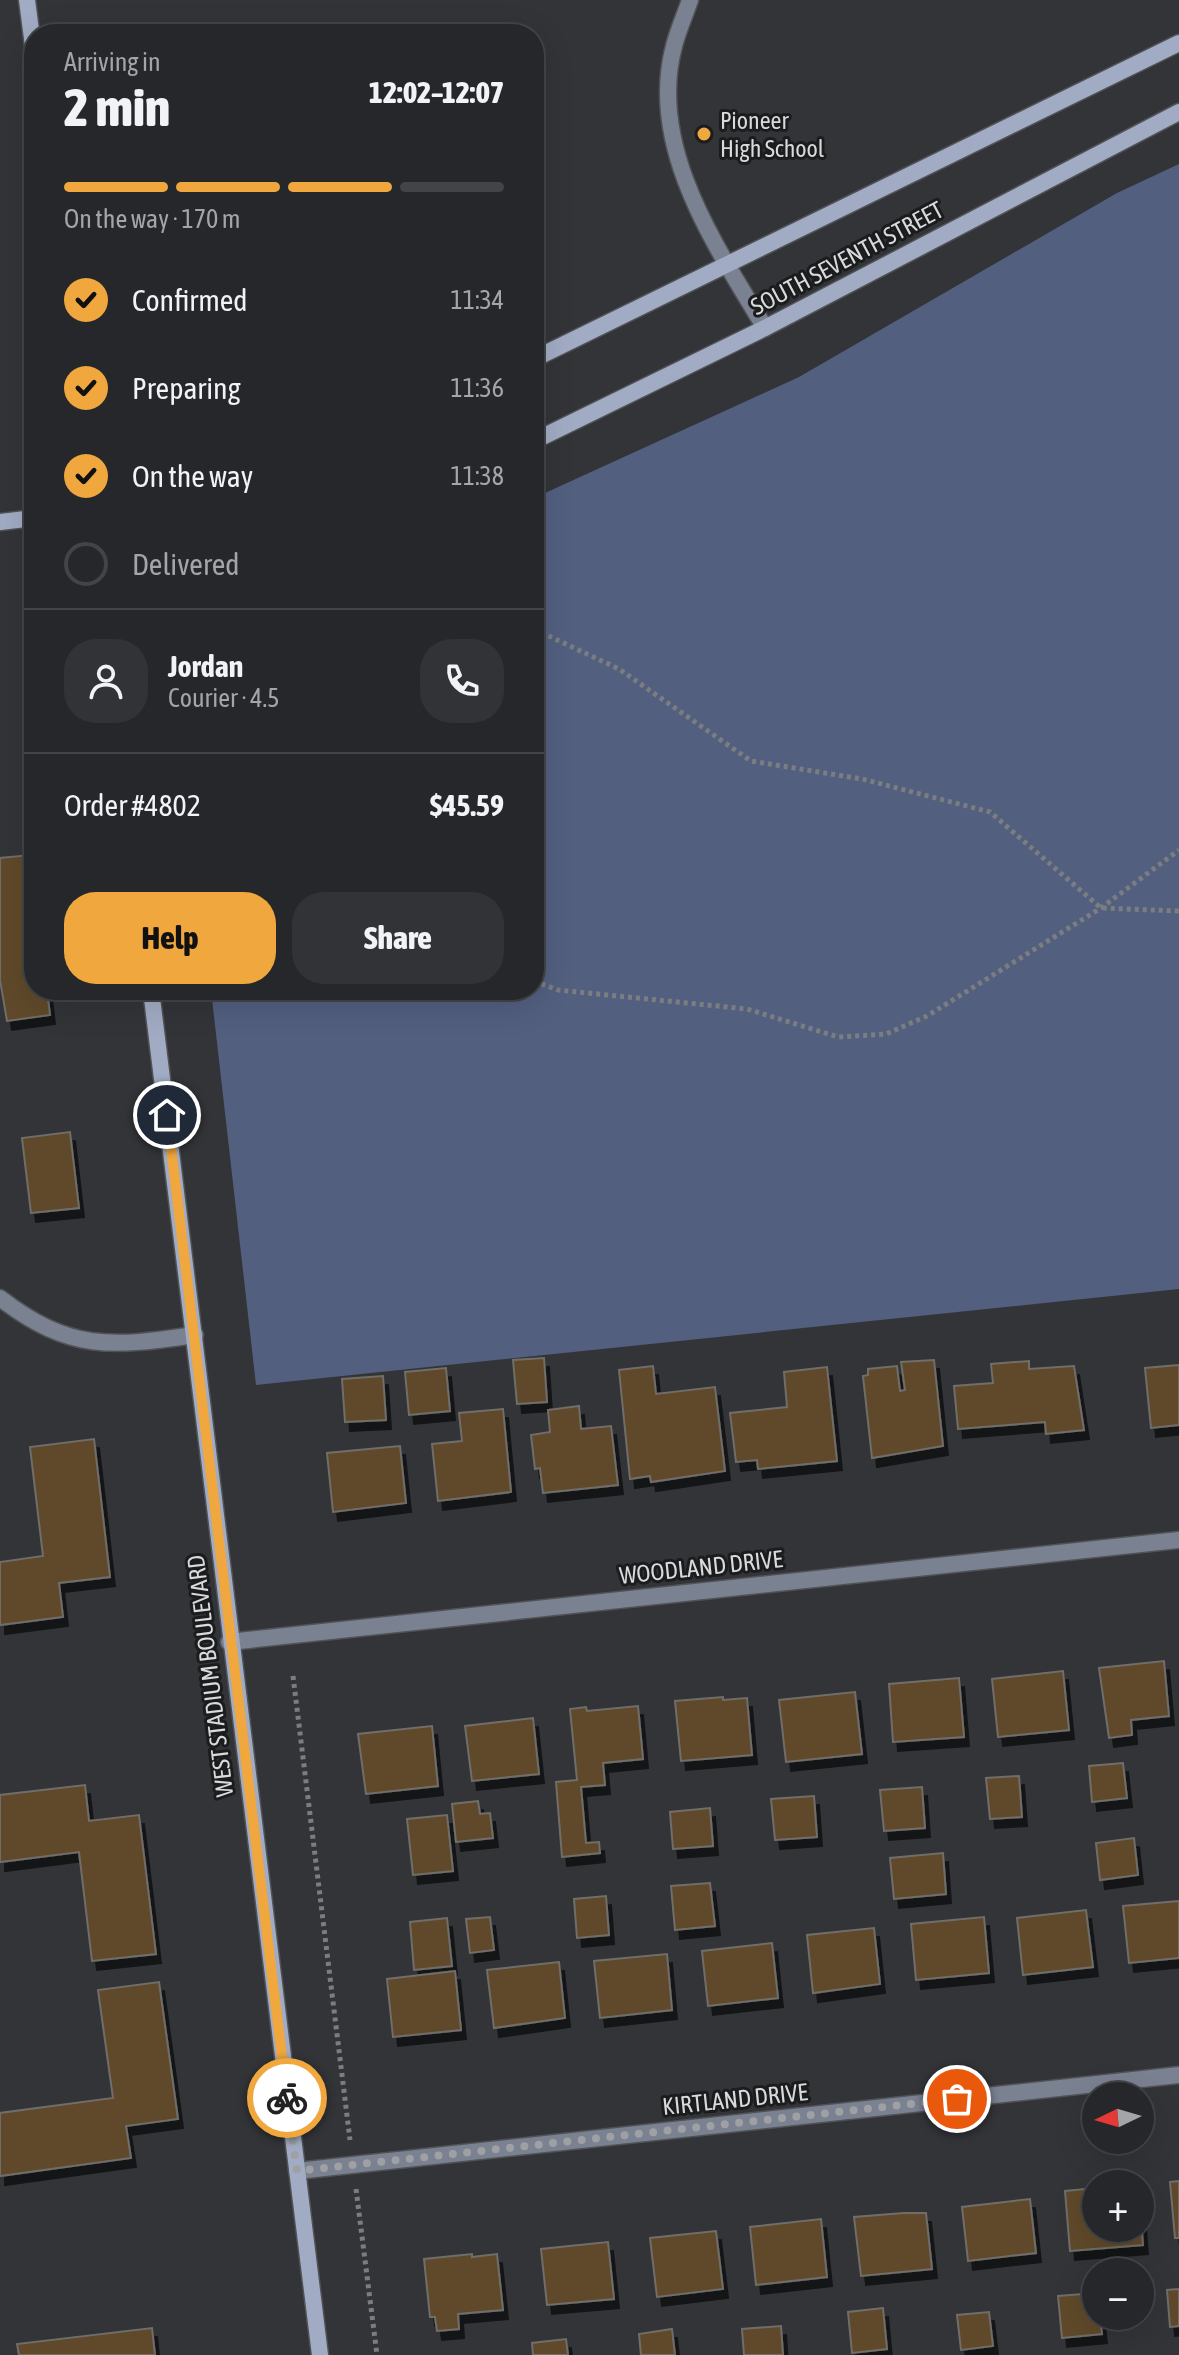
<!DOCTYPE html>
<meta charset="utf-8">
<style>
body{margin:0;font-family:"Asap Condensed",sans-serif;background:#323336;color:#f1f3f6;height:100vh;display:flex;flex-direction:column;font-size:30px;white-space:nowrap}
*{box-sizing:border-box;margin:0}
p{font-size:26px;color:#a4a5a8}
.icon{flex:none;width:44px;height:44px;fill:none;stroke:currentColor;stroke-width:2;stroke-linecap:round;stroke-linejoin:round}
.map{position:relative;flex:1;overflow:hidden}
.panel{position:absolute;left:24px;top:24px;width:520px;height:976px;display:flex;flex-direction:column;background:#26272a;border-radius:32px;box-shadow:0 8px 32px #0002,0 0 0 2px #424447}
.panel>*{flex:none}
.needle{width:52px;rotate:265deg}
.controls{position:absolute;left:1082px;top:2082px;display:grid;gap:16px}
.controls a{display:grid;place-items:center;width:72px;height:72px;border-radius:50%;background:#26272a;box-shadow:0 8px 32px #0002,0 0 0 2px #424447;font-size:40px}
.pin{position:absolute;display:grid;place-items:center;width:68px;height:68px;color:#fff;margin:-34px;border:4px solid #fff;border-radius:50%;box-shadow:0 2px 8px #0007}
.courier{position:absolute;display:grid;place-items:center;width:80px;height:80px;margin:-40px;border:6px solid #efa73e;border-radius:50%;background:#fff;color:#222;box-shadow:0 2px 10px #0007}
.overview em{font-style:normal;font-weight:800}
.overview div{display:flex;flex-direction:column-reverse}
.overview{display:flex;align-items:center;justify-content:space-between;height:136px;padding:0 40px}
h1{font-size:52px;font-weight:800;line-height:60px}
.bar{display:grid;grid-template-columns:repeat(4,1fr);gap:12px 8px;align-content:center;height:96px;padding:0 40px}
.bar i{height:10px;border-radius:6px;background:#424447}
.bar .current{background:#efa73e}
.bar p{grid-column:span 4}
.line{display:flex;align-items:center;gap:20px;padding:0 40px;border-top:2px solid #424447}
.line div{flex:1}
.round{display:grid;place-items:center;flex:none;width:84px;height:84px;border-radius:32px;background:#323336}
ol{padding:0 40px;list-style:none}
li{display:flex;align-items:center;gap:24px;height:88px}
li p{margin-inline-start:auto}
li .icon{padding:8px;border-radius:50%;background:#efa73e;color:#111;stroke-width:4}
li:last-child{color:#a4a5a8}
li i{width:44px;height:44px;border:4px solid #424447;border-radius:50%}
.cta{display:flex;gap:16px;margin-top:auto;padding:16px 40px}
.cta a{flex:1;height:92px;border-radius:32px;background:#efa73e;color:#111;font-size:32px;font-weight:800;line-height:92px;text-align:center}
.cta a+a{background:#323336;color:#f1f3f6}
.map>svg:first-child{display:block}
</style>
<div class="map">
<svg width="1179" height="2355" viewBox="0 0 1179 2355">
<defs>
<filter id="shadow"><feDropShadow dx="5" dy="9" stdDeviation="0" flood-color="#0009"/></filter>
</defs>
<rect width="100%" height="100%" fill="#323438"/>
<polygon fill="#525f7f" points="1179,164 1179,1289 256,1385 211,990 534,990 534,498 799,377 1117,193"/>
<g fill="#5e482a" stroke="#716d69" stroke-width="2" filter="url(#shadow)">
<polygon points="31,855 34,990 47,990 50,1015 7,1021 0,980 0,858"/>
<polygon points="70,1132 79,1208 31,1213 22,1138"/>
<polygon points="544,1358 547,1402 517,1404 513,1360"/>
<polygon points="934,1360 943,1446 872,1458 863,1376 868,1375 868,1369 897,1366 900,1391 905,1390 901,1362"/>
<polygon points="1029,1361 1029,1369 1074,1366 1084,1430 1046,1434 1045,1422 958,1429 954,1386 993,1383 991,1364"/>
<polygon points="1179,1365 1179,1425 1151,1428 1145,1368"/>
<polygon points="653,1366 656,1394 715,1387 725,1471 651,1482 650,1476 630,1479 619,1370"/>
<polygon points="827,1367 837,1461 758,1469 757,1460 736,1462 730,1413 787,1407 784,1372"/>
<polygon points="446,1368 450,1411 409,1415 405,1372"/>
<polygon points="383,1376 386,1420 345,1422 342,1379"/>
<polygon points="579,1406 581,1429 611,1426 618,1485 543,1493 540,1468 535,1469 531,1435 550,1432 548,1410"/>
<polygon points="503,1409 511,1492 438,1501 432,1444 462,1441 459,1413"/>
<polygon points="94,1439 110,1577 59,1583 63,1617 0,1625 0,1562 43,1556 30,1447"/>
<polygon points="400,1446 406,1503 333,1512 327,1453"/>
<polygon points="1164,1661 1169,1716 1131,1720 1132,1735 1109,1738 1099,1668"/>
<polygon points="1063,1671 1069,1730 998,1737 992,1679"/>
<polygon points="959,1678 964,1737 893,1742 889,1684"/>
<polygon points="855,1692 862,1754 786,1762 779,1700"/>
<polygon points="723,1697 723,1700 747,1698 752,1755 681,1761 675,1701"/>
<polygon points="638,1706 643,1759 603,1763 605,1785 581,1787 586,1843 599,1842 600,1853 562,1857 556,1782 577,1780 570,1709 586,1707 587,1711"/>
<polygon points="533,1718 539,1774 472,1781 465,1726"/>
<polygon points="432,1726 438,1786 366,1794 358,1734"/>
<polygon points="1123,1763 1127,1798 1092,1802 1089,1766"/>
<polygon points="1019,1776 1022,1817 990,1819 986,1778"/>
<polygon points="85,1785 89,1821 139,1815 156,1954 92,1961 79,1852 0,1862 0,1795"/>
<polygon points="922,1787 925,1828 884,1831 880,1790"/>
<polygon points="814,1796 817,1837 775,1840 771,1799"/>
<polygon points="478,1801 480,1814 490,1813 493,1838 456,1842 452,1804"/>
<polygon points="710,1808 713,1846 673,1849 670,1812"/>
<polygon points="447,1815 453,1871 413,1875 407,1819"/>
<polygon points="1134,1838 1138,1875 1100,1880 1096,1843"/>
<polygon points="943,1853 946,1894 894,1899 890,1858"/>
<polygon points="710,1883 715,1926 675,1930 671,1886"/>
<polygon points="606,1896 609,1935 577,1938 574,1899"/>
<polygon points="1179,1901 1179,1958 1129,1963 1123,1906"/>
<polygon points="1086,1910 1093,1967 1023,1975 1017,1918"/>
<polygon points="490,1917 494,1950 470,1953 466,1919"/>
<polygon points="984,1917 989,1973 916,1980 911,1924"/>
<polygon points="447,1918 452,1966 414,1970 410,1922"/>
<polygon points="874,1928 880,1984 813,1993 807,1935"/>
<polygon points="772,1943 778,1998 708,2006 702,1951"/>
<polygon points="667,1954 672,2010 600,2018 594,1961"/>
<polygon points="559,1962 565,2018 494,2028 487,1970"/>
<polygon points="455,1971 461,2030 393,2037 387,1979"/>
<polygon points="159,1982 178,2119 126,2126 131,2158 0,2176 0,2113 113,2098 98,1990"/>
<polygon points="1179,2181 1179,2238 1175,2238 1170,2182"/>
<polygon points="1096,2188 1096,2228 1140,2228 1140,2207 1143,2245 1070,2251 1065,2191"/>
<polygon points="1030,2199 1036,2253 968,2261 962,2207"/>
<polygon points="904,2213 926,2213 932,2269 861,2276 854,2217"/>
<polygon points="821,2219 827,2277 756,2285 750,2227"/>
<polygon points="716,2231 723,2289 657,2297 650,2238"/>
<polygon points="608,2242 614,2299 547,2305 541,2249"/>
<polygon points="472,2254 472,2257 497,2254 503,2310 458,2314 459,2329 437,2331 435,2317 430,2317 424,2259"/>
<polygon points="1179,2289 1179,2326 1170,2327 1167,2290"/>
<polygon points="1096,2293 1096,2316 1100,2316 1102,2334 1062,2338 1058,2296"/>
<polygon points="883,2308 887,2349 852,2353 848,2312"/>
<polygon points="989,2312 993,2346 961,2350 957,2315"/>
<polygon points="781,2326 783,2355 744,2355 742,2329"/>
<polygon points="152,2328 155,2355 19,2355 17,2344"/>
<polygon points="672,2329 675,2355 641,2355 639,2334"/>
<polygon points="566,2339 568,2355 533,2355 532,2343"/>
</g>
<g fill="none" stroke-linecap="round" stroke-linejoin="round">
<defs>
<path id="lane" d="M690,0c-5,15 -12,30 -16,46 -27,101 42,200 91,282"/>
<g id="street">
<path d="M0,1298c70,54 112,49 195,37"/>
<polyline points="229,1642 1179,1540"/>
<polyline points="297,2171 1179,2075"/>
</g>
<g id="secondary">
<polyline points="27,0 34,54"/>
<polyline points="534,359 1179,43"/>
<polyline points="534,441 765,328 1179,112"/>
<polyline points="0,522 34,518"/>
<polyline points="151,990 320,2355"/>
</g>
</defs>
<use href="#lane" stroke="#505256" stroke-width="19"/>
<use href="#street" stroke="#505256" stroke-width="19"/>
<use href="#secondary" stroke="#505256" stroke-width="19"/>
<g stroke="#7b7d81" stroke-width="5" stroke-dasharray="4 4" stroke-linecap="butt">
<polyline points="534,629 619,669 751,761 862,779 990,812 1101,908 1179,911"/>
<polyline points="534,981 558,990 747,1009 838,1037 886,1034 927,1016 1101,908 1179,850"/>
<polyline points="293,1676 350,2140"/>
<polyline points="356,2189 377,2355"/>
</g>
<use href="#lane" stroke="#7a8190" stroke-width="16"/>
<use href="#street" stroke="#7a8190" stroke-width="16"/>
<use href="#secondary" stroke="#a1acc4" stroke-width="16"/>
</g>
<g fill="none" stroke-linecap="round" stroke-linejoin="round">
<polyline stroke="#9ea0a3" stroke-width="8" stroke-dasharray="0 14.4" points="287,2098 297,2171 957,2099"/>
<polyline stroke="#efa73e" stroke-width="10" points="167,1115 287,2098"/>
</g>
<circle fill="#efa73e" stroke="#1b1c1e" stroke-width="3" cx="704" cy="134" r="8"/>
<g text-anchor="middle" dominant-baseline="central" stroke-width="6" stroke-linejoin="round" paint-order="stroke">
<g font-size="24" fill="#d8dadc" stroke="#1b1c1e" text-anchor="start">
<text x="720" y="120">Pioneer<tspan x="720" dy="28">High School</tspan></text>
</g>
<g font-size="24" fill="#d8dadc" stroke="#1b1c1e">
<text transform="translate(847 258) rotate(-28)">SOUTH SEVENTH STREET</text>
<text transform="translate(701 1567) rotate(-6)">WOODLAND DRIVE</text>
<text transform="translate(210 1676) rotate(-97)">WEST STADIUM BOULEVARD</text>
<text transform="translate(735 2099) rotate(-6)">KIRTLAND DRIVE</text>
</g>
</g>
</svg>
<div class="controls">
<a><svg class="needle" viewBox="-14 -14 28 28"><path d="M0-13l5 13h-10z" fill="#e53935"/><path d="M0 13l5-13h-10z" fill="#a4a5a8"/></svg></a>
<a>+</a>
<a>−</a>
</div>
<div class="pin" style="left:957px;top:2099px;background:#ea580c"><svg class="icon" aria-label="bag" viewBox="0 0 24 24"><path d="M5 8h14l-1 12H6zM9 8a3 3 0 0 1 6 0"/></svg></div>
<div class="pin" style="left:167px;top:1115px;background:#1f2937"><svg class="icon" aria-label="home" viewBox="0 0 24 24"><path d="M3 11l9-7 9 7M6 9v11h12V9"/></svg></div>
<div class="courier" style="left:287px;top:2098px"><svg class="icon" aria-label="bike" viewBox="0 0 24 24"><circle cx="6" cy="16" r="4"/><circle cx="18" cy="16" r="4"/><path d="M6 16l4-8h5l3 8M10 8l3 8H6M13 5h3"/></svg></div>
<section class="panel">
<div class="overview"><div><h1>2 min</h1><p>Arriving in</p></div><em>12:02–12:07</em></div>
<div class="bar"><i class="current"></i><i class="current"></i><i class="current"></i><i></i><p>On the way · 170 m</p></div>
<ol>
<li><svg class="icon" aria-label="check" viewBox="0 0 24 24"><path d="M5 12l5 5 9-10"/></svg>Confirmed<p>11:34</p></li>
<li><svg class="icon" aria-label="check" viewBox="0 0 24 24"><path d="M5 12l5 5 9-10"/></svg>Preparing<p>11:36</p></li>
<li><svg class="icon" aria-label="check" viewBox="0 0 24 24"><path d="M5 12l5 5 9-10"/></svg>On the way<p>11:38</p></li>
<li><i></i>Delivered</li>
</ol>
<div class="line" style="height:144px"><a class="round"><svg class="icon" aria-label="person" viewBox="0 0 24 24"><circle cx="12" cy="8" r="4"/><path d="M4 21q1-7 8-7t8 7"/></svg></a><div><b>Jordan</b><p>Courier · 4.5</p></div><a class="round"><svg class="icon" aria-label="phone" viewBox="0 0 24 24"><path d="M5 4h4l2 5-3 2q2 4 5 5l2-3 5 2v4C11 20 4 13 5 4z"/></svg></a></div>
<div class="line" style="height:104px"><div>Order #4802</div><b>$45.59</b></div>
<div class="cta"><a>Help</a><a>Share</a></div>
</section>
</div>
